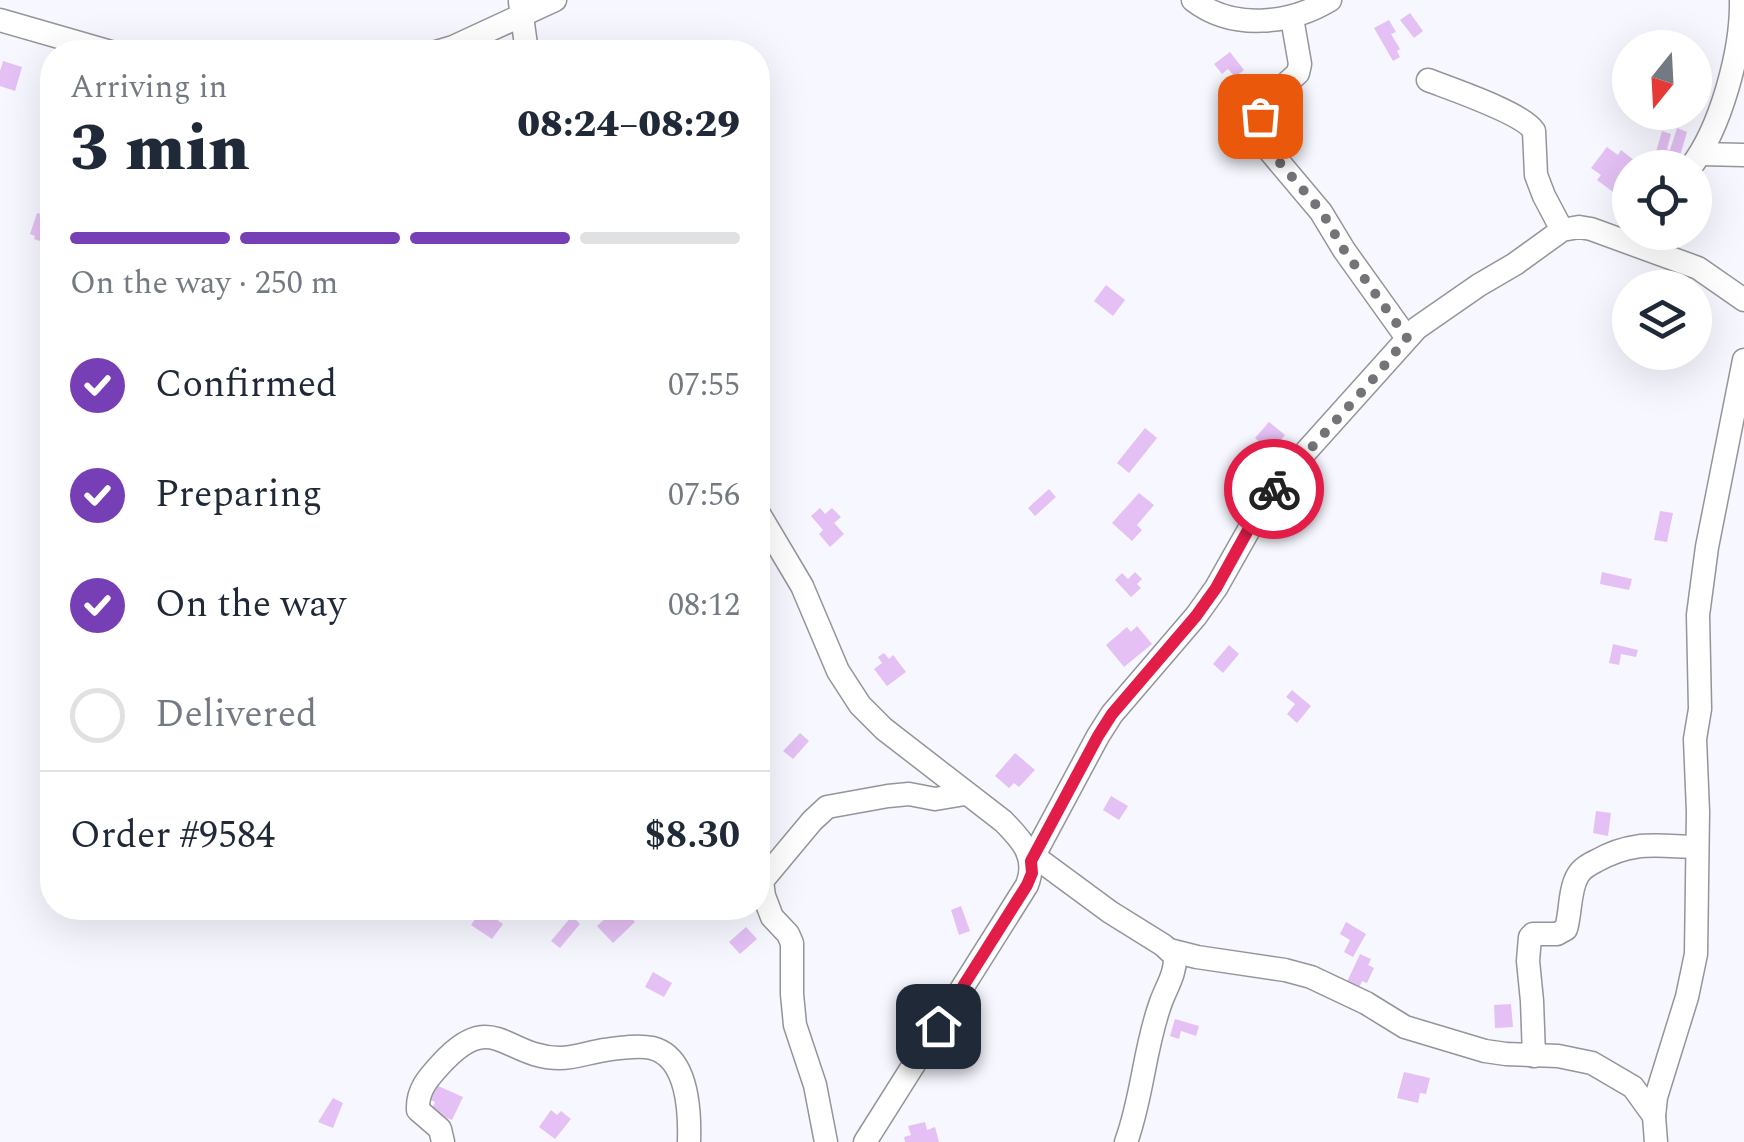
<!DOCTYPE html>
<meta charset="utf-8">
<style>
body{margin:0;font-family:Spectral,serif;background:#f2f2f3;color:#1f2937;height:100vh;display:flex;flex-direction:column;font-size:38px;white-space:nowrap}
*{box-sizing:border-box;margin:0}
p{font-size:32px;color:#747a83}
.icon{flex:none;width:55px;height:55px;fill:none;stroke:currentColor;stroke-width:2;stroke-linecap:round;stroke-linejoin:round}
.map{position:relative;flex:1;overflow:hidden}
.sheet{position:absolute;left:40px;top:40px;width:730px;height:880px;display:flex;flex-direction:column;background:#fff;border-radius:40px;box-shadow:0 10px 40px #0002}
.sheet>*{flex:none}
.needle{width:65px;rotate:198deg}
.controls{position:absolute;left:1612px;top:30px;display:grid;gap:20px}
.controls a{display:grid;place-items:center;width:100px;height:100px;border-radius:50%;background:#fff;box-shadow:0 10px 40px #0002;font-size:50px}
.pin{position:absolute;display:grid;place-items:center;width:85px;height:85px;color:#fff;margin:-42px;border-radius:20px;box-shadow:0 5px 15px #0006}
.courier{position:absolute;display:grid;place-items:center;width:100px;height:100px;margin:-50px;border:8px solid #e11d48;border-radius:50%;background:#fff;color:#222;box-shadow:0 2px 12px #0007}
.overview em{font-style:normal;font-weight:800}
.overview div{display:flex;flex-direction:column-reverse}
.overview{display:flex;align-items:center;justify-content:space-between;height:170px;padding:0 30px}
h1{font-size:65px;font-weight:800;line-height:75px}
.bar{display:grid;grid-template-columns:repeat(4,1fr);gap:15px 10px;align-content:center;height:120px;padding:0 30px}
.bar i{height:12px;border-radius:8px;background:#e0e1e3}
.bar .on{background:#773fb6}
.bar p{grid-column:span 4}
.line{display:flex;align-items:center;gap:25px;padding:0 30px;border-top:2px solid #e0e1e3}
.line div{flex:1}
ol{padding:0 30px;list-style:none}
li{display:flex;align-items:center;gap:30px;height:110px}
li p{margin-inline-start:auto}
li .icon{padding:10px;border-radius:50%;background:#773fb6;color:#fff;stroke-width:4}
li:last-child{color:#747a83}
li i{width:55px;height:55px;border:5px solid #e0e1e3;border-radius:50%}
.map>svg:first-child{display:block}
</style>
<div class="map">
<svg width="1744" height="1142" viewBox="0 0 1744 1142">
<rect width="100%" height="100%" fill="#f7f7ff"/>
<g fill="#e4c0f4">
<polygon points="1410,13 1423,31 1414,38 1400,20"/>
<polygon points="1389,20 1396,32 1391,34 1400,49 1397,51 1400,57 1393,61 1374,28"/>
<polygon points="1230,52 1244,70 1235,77 1228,69 1222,74 1214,64"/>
<polygon points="3,61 22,67 15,91 0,86 0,71"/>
<polygon points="1677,128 1687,132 1679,159 1656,152 1662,131 1671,134 1667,149 1670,150"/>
<polygon points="1607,147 1618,155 1621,150 1640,165 1638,168 1630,168 1630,178 1617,195 1597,180 1601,175 1591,168"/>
<polygon points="46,210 52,212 52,232 50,237 45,236 43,242 34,239 35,236 30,234 37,213 44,215"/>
<polygon points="1106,285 1125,300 1113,316 1094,301"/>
<polygon points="1269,422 1285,435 1271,451 1255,438"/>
<polygon points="1145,428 1157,438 1129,473 1117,463"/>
<polygon points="1049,489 1056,497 1035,516 1028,508"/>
<polygon points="1139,493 1154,505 1137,525 1142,530 1132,541 1112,523"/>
<polygon points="820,508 825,514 832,508 841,517 834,523 844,534 830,547 819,534 823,530 811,516"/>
<polygon points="1660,511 1673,513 1667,542 1654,540"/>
<polygon points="1135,572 1142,579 1137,584 1141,588 1131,597 1115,580 1122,573 1128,579"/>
<polygon points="1602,572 1632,579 1629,590 1600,584"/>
<polygon points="1137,626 1152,644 1124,667 1106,645 1127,627 1131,632"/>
<polygon points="1613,644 1638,650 1636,657 1621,654 1619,665 1609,663"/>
<polygon points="1229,645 1239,654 1223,673 1213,664"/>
<polygon points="884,653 889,659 893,655 906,672 887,686 874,669 882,663 878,657"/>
<polygon points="1292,690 1311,706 1297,723 1287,714 1295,704 1286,697"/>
<polygon points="800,733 809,741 793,759 783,751"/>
<polygon points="1015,753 1035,770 1019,787 1014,783 1009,788 995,776"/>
<polygon points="1111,796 1128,806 1119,820 1103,810"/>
<polygon points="1596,811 1611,813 1608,836 1593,833"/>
<polygon points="961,906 970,931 959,935 951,910"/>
<polygon points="617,908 630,908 632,910 628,914 635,922 613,943 597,926"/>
<polygon points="482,909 503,924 492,939 471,925"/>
<polygon points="572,916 580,924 560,948 551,941"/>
<polygon points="1346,922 1366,934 1353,957 1344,952 1350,940 1340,934"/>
<polygon points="746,927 757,939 740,954 729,942"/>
<polygon points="1360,954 1371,959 1368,965 1374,968 1367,983 1362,981 1358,990 1346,984"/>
<polygon points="653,972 672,983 664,997 645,987"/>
<polygon points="1511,1004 1513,1027 1495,1028 1494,1005"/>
<polygon points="1175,1019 1199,1026 1196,1036 1181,1031 1179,1039 1170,1036"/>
<polygon points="1404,1072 1430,1078 1426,1094 1420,1093 1418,1103 1397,1098"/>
<polygon points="436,1085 463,1097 452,1120 431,1111 435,1102 429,1099"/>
<polygon points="333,1098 343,1103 333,1128 318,1122"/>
<polygon points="551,1110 557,1115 561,1111 571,1119 555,1139 539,1127"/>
<polygon points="925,1122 927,1130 935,1127 939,1142 905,1142 904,1137 911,1135 908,1126"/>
</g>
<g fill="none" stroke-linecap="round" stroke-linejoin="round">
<defs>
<g id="minor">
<path d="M1193,0c40,31 97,24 137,0"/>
<polyline points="520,2 527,52"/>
<polyline points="1292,18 1300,64 1298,73 1265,103 1259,127 1263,143 1321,212 1344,250 1407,338"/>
<polyline points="0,20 111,52"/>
<polyline points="436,52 453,47 555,0"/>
<path d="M1428,80c23,9 95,33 106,51l2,44 8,21 18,34"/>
<polyline points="1700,154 1744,155"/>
<path d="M1690,168c31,-40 52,-118 51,-168"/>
<path d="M758,512l44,74 36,85 22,34 24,24 119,92c19,19 35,36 24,64l-162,257"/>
<path d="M1034,856l76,56 53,33 12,11c1,17 -8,30 -14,46 -17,46 -18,94 -35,140"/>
<polyline points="1031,861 1098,736 1112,714 1196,616 1216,588 1264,503 1293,466 1417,328 1479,285 1515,264 1562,230 1579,227 1591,229 1698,268 1744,300"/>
<polyline points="1169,950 1197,957 1285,970 1311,977 1366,1003 1405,1027 1485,1051 1506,1054 1558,1056 1592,1063 1633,1087 1654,1116"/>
<path d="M1534,1056l-2,-55 -4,-40 2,-24 3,-3h24l9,-5c5,-17 3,-39 12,-54 4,-7 12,-11 18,-14 37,-21 60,-15 100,-14"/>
<path d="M443,1142l-3,-13 -22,-19c-1,-20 10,-32 23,-46 52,-57 64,-6 119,-6 15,0 30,-6 45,-8 14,-2 33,-5 47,-2 36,9 38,64 37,94"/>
<polyline points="826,1142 815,1085 795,1025 792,994 792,943 788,934 772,917 764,896 762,881 812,821 827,807 888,796 909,794 935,799 965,794"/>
<polyline points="1656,1142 1654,1116 1656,1097 1687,997 1696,954 1698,812 1695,739 1700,709 1698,615 1707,547 1744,360"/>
</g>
</defs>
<use href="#minor" stroke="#94949b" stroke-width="25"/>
<use href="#minor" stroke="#fff" stroke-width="22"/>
</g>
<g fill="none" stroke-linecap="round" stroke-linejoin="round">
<polyline stroke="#737378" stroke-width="10" stroke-dasharray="0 18" points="1260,116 1259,127 1263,143 1322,212 1344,250 1407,338 1369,384 1274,489"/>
<polyline stroke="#e11d48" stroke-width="12" points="938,1026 1027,885 1032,873 1031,861 1098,736 1112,714 1196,616 1216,588 1252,523 1274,489"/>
</g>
</svg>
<div class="controls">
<a><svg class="needle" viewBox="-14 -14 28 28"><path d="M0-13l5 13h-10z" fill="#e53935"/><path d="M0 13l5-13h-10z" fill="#747a83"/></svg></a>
<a><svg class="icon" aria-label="locate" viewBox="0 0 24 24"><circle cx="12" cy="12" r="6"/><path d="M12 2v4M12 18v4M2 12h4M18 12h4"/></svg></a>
<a><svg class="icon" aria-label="layers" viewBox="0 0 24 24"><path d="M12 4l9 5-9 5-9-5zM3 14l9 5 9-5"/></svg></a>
</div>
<div class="pin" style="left:1260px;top:116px;background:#ea580c"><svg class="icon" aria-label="bag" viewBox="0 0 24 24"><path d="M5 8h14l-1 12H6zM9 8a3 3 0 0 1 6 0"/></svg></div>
<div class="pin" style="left:938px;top:1026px;background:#1f2937"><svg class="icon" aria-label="home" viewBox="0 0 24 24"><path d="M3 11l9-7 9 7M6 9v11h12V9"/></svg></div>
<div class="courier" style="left:1274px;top:489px"><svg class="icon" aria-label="bike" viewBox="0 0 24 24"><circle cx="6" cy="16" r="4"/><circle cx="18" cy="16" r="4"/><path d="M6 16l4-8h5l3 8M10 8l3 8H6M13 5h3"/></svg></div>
<section class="sheet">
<div class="overview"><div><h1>3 min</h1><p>Arriving in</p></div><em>08:24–08:29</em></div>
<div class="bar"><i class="on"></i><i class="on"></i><i class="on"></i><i></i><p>On the way · 250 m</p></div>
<ol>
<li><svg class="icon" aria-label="check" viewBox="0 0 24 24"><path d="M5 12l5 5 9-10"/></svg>Confirmed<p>07:55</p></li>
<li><svg class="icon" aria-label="check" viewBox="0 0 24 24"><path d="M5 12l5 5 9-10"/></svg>Preparing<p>07:56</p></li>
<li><svg class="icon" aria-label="check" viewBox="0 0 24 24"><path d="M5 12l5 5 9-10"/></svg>On the way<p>08:12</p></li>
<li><i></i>Delivered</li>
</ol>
<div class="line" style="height:130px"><div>Order #9584</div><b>$8.30</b></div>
</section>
</div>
